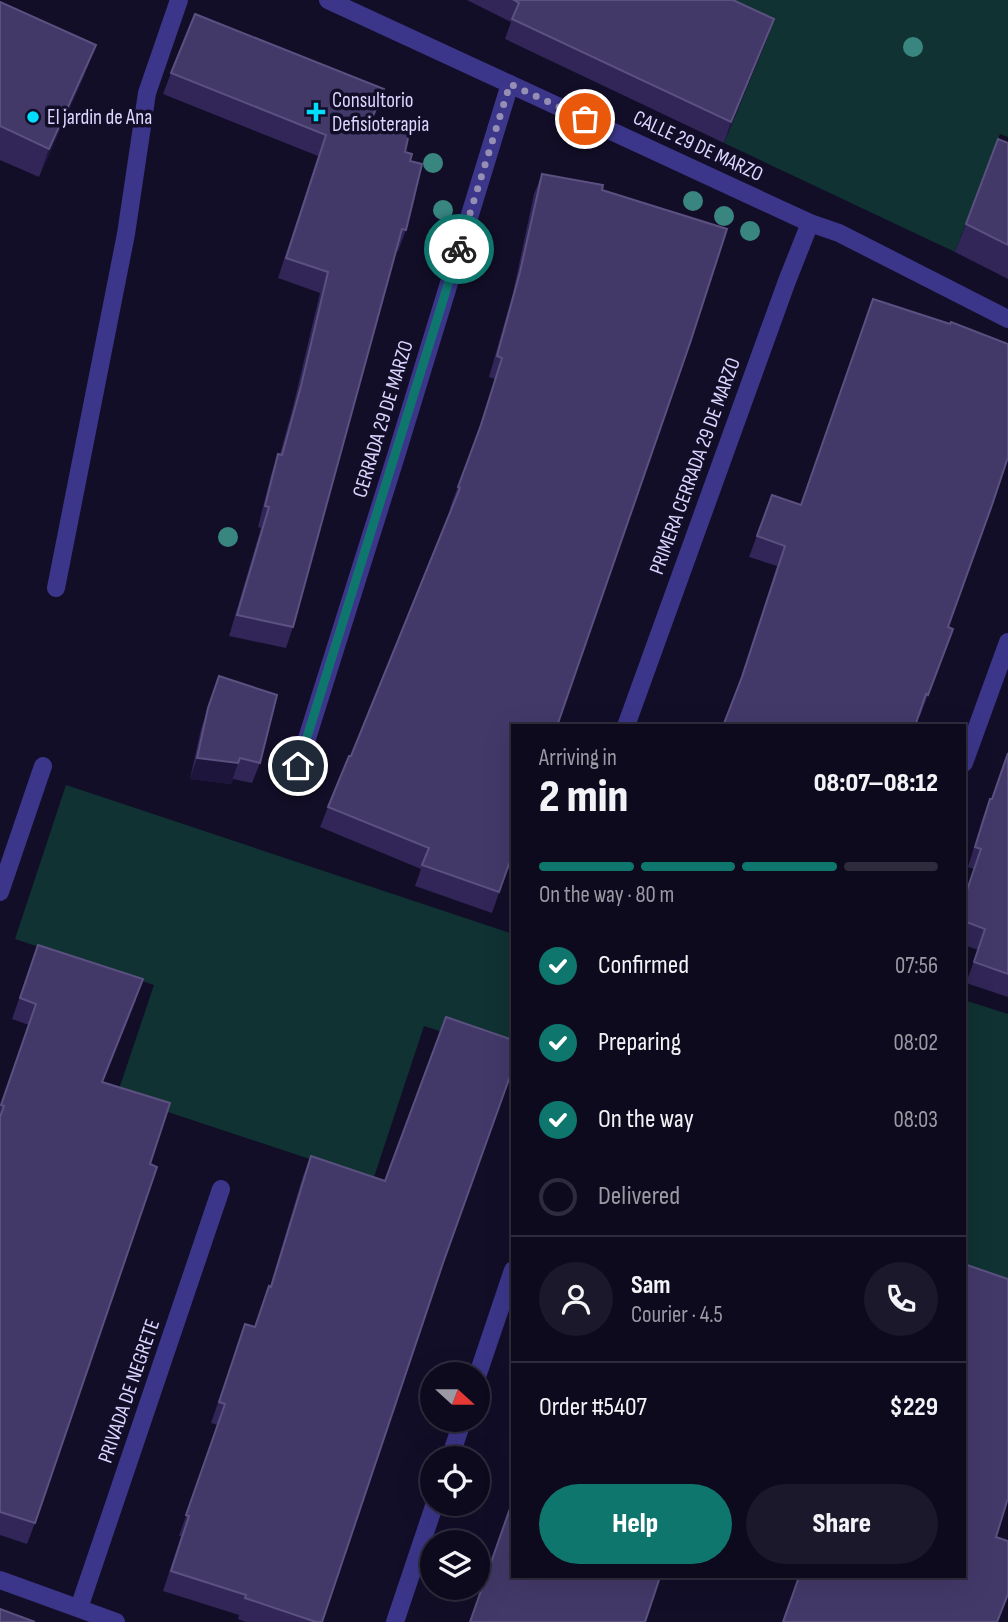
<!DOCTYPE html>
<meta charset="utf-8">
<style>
body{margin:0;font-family:"Sofia Sans Condensed",sans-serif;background:#1c182b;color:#f1f3f6;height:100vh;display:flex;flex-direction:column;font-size:26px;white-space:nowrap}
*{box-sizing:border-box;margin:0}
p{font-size:23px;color:#9b9aa4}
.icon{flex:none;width:38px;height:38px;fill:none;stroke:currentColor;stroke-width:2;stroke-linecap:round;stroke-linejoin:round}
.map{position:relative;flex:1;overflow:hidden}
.sheet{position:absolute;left:511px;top:724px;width:455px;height:854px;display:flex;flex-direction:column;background:#0e0a1e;border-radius:0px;box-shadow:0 7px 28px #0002,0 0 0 2px #2e2b3c}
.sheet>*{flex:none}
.needle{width:46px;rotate:111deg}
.fabs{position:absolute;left:420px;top:1362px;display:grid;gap:14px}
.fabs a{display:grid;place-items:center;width:70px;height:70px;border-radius:50%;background:#0e0a1e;box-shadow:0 7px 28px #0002,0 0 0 2px #2e2b3c;font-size:35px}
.pin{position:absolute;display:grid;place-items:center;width:60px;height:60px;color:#fff;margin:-30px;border:4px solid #fff;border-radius:50%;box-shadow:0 2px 7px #0007}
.courier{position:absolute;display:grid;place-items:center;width:70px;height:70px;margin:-35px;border:5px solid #0f766e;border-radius:50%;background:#fff;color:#222;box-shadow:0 2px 9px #0007}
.overview em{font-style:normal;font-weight:800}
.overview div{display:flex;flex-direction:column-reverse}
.overview{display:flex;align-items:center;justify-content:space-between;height:119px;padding:0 28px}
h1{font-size:46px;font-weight:800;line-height:52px}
.bar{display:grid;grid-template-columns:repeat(4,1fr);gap:10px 7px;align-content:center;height:84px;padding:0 28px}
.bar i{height:9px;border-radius:5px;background:#2e2b3c}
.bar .active{background:#0f766e}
.bar p{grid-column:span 4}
.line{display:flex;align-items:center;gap:18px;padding:0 28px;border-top:2px solid #2e2b3c}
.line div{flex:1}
.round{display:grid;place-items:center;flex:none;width:74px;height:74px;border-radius:37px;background:#1c182b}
ol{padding:0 28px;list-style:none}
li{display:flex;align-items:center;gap:21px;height:77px}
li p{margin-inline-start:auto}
li .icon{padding:7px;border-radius:50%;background:#0f766e;color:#fff;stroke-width:4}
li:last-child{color:#9b9aa4}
li i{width:38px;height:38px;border:4px solid #2e2b3c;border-radius:50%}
.cta{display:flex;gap:14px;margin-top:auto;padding:14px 28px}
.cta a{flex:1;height:80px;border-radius:42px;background:#0f766e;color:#fff;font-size:28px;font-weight:800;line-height:80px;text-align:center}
.cta a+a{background:#1c182b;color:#f1f3f6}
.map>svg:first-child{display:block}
</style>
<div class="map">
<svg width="1008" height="1622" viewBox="0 0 1008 1622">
<rect width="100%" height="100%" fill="#130e28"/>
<g fill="#103232">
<polygon points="680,0 1008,0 1008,137 1000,134 955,252 724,143 767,39"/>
<polygon points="66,785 513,934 513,1055 424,1026 373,1180 117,1095 154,985 15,939"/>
<polygon points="964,1000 1008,1014 1008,1290 964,1275"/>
</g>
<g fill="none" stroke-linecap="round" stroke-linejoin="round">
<g stroke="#3c368a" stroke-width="18">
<polyline points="328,0 810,223 839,233 1008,319"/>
<polyline points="56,588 126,234 147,93 179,0"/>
<polyline points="626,726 787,281 810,223"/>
<polyline points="964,763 1008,642"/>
<polyline points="298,767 396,456 510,84"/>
<polyline points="0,892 43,766"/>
<polyline points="478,1374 513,1270"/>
<polyline points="450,1458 463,1419"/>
<polyline points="0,1580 116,1622"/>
<polyline points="79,1608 221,1189"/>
<polyline points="395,1622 435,1503"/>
</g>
</g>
<g fill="#398681">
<circle cx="913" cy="47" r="10"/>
<circle cx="433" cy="163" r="10"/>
<circle cx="693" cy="201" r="10"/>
<circle cx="443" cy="210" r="10"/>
<circle cx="724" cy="216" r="10"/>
<circle cx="750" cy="231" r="10"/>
<circle cx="228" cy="537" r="10"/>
</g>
<g fill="#312657">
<polygon points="467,0 733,0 774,19 724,143 505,39 511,22"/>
<polygon points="0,2 85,74 39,177 0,160"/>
<polygon points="171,73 372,121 405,152 410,161 406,230 398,251 396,251 293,627 286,648 229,636 261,528 258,527 271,475 278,454 280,454 293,407 320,293 278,278 318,156 163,94"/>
<polygon points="1008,143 1008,279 955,252 966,224"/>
<polygon points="542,174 513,853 492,913 415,886 421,869 320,827 328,807 351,756 451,508 450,508 475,440 495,379 489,377 513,293 534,194"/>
<polygon points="772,495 948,627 953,629 920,716 736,692 777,566 749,557"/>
<polygon points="219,676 260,763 252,783 233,779 231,784 190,779 201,729"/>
<polygon points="1008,752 1008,997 966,983 978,950 964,945 964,898 974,869 968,867 982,820 990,799 992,799"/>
<polygon points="38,945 136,1000 103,1082 35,1523 27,1544 0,1535 0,1107 29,1025 12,1019"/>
<polygon points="311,1156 443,1263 322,1622 246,1622 238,1619 239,1615 163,1591 181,1536 179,1536 218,1425 211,1423 238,1344 255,1327 270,1286 303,1176"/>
</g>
<g fill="#1d153c">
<polygon points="774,19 767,39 724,143 731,122"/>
<polygon points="96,45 85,74 39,177 49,149"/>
<polygon points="197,758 238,763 231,784 190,779"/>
</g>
<g fill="#433969" stroke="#5b5180" stroke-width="2">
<polygon points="514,0 733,0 774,19 731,122 512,19 519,3"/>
<polygon points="0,2 96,45 49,149 0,126"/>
<polygon points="195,14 384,89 371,121 410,129 405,152 412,154 410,161 422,164 406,230 402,229 293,627 237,615 269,507 265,506 278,454 282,455 301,386 328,272 286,258 326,135 171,73"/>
<polygon points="998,139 1008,143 1008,245 966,224"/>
<polygon points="542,174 603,185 602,190 727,229 690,343 557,726 513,726 513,853 499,892 422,865 429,848 328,807 349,756 351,756 460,488 458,487 481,425 502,358 497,356 520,272"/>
<polygon points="873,299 950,324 951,322 1008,344 1008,457 992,505 948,627 953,629 928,695 926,694 915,726 723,726 742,677 785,546 757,536 772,495 801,505"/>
<polygon points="219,676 277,695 260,763 240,758 238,763 197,758 208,708"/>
<polygon points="1008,753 1008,974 974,962 985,929 964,921 964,899 981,849 975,847 990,799 992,799"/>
<polygon points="38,945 143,979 102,1082 170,1103 150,1164 157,1167 35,1523 0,1512 0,1117 4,1106 1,1105 36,1004 20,998"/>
<polygon points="446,1017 513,1040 513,1068 443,1263 322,1622 316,1622 245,1598 246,1595 171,1571 189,1516 186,1515 225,1404 219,1402 245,1324 255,1327 269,1286 271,1287 311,1156 385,1181"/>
<polygon points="964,1264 1008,1279 1008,1498 996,1537 1008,1541 1008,1594 997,1622 783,1622 799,1577 964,1577"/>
<polygon points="513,1500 513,1577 660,1577 645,1622 470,1622"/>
<polygon points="0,1609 35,1622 0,1622"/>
</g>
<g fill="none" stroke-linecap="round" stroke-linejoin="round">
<polyline stroke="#958fb4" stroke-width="7" stroke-dasharray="0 12.6" points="459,249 510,84 585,119"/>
<polyline stroke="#0f766e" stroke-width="9" points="298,766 459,249"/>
</g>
<g fill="#01ddff" stroke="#130e28" stroke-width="2.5">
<path d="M312.5 101.5h7v7h7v7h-7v7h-7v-7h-7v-7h7z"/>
<circle cx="33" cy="117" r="7"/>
</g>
<g text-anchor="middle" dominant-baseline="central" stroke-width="7" stroke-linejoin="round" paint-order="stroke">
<g font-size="21" fill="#dbd5ff" stroke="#130e28" text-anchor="start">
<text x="332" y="100">Consultorio<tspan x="332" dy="24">Defisioterapia</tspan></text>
<text x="47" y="117">El jardin de Ana</text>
</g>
<g font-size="21" fill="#dbd5ff" stroke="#130e28">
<text transform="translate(698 146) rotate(25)">CALLE 29 DE MARZO</text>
<text transform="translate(383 419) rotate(-73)">CERRADA 29 DE MARZO</text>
<text transform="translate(695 466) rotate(-70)">PRIMERA CERRADA 29 DE MARZO</text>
<text transform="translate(129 1391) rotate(-71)">PRIVADA DE NEGRETE</text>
</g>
</g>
</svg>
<div class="fabs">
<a><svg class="needle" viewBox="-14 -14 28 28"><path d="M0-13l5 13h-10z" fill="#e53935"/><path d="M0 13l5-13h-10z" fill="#9b9aa4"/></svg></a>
<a><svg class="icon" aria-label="locate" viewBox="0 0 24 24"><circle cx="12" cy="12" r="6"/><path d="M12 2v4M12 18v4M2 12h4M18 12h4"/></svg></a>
<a><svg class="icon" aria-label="layers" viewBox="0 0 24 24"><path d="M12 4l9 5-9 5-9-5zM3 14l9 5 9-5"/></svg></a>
</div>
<div class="pin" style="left:585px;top:119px;background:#ea580c"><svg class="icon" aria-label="bag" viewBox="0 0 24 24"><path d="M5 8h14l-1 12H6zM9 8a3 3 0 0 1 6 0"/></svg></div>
<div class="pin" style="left:298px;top:766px;background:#1f2937"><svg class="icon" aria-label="home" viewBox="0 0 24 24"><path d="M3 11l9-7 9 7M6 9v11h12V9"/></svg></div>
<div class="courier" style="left:459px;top:249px"><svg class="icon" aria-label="bike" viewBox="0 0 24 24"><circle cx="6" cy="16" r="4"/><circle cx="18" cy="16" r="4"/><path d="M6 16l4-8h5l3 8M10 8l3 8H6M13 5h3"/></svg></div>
<section class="sheet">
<div class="overview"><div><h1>2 min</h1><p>Arriving in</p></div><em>08:07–08:12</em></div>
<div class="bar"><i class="active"></i><i class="active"></i><i class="active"></i><i></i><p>On the way · 80 m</p></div>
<ol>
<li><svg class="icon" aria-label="check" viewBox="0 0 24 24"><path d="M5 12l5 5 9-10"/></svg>Confirmed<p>07:56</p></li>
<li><svg class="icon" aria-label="check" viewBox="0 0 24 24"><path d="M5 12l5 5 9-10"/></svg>Preparing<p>08:02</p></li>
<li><svg class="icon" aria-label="check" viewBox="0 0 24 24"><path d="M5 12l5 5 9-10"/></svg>On the way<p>08:03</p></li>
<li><i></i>Delivered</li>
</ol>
<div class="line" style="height:126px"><a class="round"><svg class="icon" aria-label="person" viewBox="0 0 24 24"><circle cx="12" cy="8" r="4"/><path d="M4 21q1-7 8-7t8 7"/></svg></a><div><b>Sam</b><p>Courier · 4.5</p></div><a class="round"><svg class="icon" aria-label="phone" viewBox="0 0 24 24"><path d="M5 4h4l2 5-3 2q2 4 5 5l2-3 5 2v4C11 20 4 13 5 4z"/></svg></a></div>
<div class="line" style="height:91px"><div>Order #5407</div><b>$229</b></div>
<div class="cta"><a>Help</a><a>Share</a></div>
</section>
</div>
